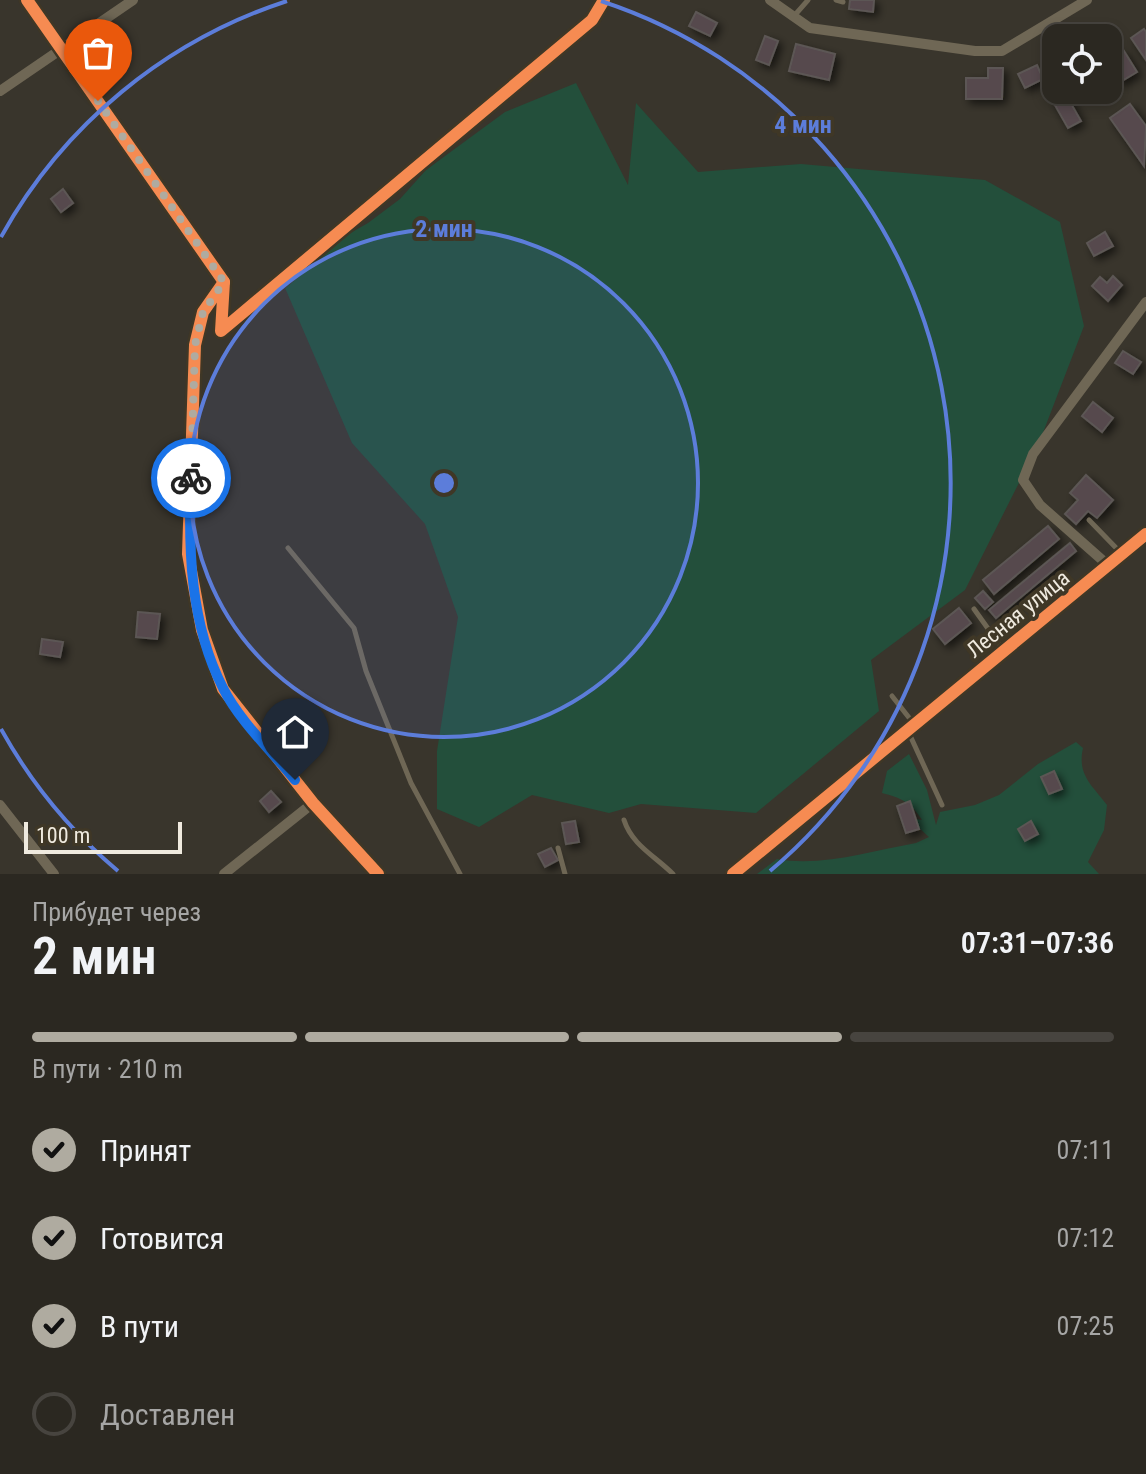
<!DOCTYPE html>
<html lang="ru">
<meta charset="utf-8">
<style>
body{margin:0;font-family:"Roboto Condensed",sans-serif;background:#37342e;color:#f1f3f6;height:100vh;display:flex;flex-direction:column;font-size:30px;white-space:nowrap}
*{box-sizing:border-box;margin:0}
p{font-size:26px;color:#a6a6a5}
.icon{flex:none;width:44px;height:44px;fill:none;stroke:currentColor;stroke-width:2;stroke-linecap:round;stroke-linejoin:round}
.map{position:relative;height:874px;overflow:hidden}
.drawer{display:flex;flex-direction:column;background:#2b2821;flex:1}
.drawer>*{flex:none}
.tools{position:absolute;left:1042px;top:24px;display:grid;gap:16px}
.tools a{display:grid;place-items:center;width:80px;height:80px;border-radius:16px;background:#2b2821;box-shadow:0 4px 12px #0003,0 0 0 2px #47443f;font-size:40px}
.scale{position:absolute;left:24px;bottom:20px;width:158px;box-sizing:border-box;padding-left:8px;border:4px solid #efeadf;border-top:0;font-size:22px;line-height:28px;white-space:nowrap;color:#efeadf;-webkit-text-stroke:6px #3f3726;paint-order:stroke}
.pin{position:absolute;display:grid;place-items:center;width:68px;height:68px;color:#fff;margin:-82px -34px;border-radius:50% 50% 50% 0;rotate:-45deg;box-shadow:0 0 8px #0007}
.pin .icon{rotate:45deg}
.courier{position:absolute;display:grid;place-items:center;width:80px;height:80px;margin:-40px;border:6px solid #1a73e8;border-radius:50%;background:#fff;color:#222;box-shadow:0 2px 10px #0007}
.overview em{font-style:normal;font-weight:600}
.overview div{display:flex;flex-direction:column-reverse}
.overview{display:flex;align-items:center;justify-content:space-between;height:136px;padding:0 32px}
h1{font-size:52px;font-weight:600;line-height:60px}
.bar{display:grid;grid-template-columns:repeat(4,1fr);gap:12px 8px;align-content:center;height:96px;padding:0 32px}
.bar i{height:10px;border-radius:6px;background:#47443f}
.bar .selected{background:#afaba0}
.bar p{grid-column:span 4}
ol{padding:0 32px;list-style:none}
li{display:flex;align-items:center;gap:24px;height:88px}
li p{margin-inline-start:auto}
li .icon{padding:8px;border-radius:50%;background:#afaba0;color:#111;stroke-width:4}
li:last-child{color:#a6a6a5}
li i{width:44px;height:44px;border:4px solid #47443f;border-radius:50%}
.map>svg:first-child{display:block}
</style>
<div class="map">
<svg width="1146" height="874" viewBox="0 0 1146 874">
<defs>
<filter id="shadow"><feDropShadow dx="4" dy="4" stdDeviation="4" flood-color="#0009"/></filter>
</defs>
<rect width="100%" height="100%" fill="#39352c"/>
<g fill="#234f3b">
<polygon points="576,83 628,185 636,103 698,172 801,164 985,180 1060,222 1084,326 1039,443 965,590 871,660 879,711 756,813 641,804 609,813 532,795 479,827 437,809 437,751 458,617 425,524 352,443 279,274 368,223 400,199 426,170 505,112"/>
<path d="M1076,742l7,6c-6,27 9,37 24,57l-3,25 -16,32 11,12h-342l20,-15c45,8 94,-8 139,-16l13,-6 -21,-19 14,2c-11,-18 -21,-22 -40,-27l5,-22 22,-17 18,36 9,35 4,-13 35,-7 24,-10 39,-31z"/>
</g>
<g fill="#56484e" stroke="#5c5754" stroke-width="2" filter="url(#shadow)">
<polygon points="850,0 874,0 873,12 849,9"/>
<polygon points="696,12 717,23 710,36 689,26"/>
<polygon points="1144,29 1146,32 1146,60 1131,38"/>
<polygon points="765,36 778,41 769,65 756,60"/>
<polygon points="796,44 835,54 829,80 789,71"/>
<polygon points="1124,51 1137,72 1120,82 1108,61"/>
<polygon points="1037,65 1043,79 1025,88 1018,74"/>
<polygon points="988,68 1003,68 1002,99 966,99 966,78 988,78"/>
<polygon points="1065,93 1081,121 1068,128 1052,100"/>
<polygon points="1130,104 1146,126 1144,166 1110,118"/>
<polygon points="63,189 73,203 61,212 51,199"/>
<polygon points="1105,232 1113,246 1094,256 1087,243"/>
<polygon points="1113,276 1122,285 1108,301 1092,286 1100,277 1107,283"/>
<polygon points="1123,351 1141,362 1133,374 1115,363"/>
<polygon points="1093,402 1113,418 1102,432 1082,416"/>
<polygon points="1086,475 1113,500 1097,518 1088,511 1076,524 1065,514 1078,500 1070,493"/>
<polygon points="1048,526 1059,539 994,594 983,580"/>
<polygon points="1070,543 1076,551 996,618 989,610"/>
<polygon points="983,591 993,602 985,609 975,598"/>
<polygon points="959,608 971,623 945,644 933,629"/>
<polygon points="138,612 160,614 157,639 136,637"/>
<polygon points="42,639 63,642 60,657 40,654"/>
<polygon points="1054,771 1062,789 1049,794 1041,777"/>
<polygon points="271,791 281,802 269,812 260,801"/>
<polygon points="910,801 919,829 906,833 897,806"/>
<polygon points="575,821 579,842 566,844 562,823"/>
<polygon points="1031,821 1038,834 1025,841 1018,829"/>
<polygon points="551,848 558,860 545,867 538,854"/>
</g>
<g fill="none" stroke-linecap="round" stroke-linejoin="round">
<g stroke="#6f6755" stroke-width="5">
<polyline points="836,0 843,2"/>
<polyline points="794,16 808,0"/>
<polyline points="1089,520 1122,554"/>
<polyline points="288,548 354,628 366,671 411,783 460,874"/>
<polyline points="974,609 1004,651"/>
<polyline points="892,696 914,724"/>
<polyline points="908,731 942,805"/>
<path d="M624,820c8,25 31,36 49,54"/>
<polyline points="558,848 565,874"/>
</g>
<g stroke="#6f6755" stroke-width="10">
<polyline points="27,0 224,282 221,331 592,20 604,0"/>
<polyline points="770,0 810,28 975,51 1002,51 1087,0"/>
<polyline points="0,91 133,0"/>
<polyline points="223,283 203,312 195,345 188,554 202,630 223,689 313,803 378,874"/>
<polyline points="1109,566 1040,505 1023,480 1033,454 1146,302"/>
<polyline points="0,805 54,874"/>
<polyline points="224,874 313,803"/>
</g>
<polyline stroke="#6f6755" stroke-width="12" points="733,874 1146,534"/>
<defs>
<g id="cycleway">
<polyline points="27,0 224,282 221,331 592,20 604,0"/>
<polyline points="224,282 203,312 195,345 188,554 202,630 223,689 313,803 378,874"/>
<polyline points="733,874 1146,534"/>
</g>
</defs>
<use href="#cycleway" stroke="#3f3726" stroke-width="17"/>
<use href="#cycleway" stroke="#f68b52" stroke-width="12"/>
</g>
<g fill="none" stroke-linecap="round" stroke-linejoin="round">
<polyline stroke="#afaba0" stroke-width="8" stroke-dasharray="0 14.4" points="98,101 224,282 203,312 195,345 191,478"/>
<path stroke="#1a73e8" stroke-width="10" d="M191,478c-3,70 -1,146 32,210 15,31 50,65 72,92"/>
</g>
<circle cx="444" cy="483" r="254" fill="#5c7dda" fill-opacity=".12"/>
<g fill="none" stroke="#5c7dda" stroke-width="4">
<circle cx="444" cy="483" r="254"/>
<path d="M118 871A507 507 0 0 1 1 729M1 237A507 507 0 0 1 287 1M601 1A507 507 0 0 1 770 871"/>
</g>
<g text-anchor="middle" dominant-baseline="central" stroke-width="8" stroke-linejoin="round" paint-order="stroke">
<g font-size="22" fill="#efeadf" stroke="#3f3726">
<text transform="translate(1018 614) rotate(-39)">Лесная улица</text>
</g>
</g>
<circle cx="444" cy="483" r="12" fill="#5c7dda" stroke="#3f3726" stroke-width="4"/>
<g font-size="24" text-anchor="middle" font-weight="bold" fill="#5c7dda" stroke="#3f3726" stroke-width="8" stroke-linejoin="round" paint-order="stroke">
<text x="803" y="133">4 мин</text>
<text x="444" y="237">2 мин</text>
</g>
</svg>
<div class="tools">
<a><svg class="icon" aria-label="locate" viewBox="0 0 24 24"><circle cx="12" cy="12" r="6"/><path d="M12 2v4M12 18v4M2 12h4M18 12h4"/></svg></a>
</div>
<div class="scale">100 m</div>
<div class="pin" style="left:98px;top:101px;background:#ea580c"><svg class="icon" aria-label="bag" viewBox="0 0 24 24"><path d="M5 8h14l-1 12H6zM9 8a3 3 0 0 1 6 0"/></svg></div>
<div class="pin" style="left:295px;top:780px;background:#1f2937"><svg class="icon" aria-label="home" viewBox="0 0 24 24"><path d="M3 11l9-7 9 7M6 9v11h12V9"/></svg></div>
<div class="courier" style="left:191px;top:478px"><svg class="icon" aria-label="bike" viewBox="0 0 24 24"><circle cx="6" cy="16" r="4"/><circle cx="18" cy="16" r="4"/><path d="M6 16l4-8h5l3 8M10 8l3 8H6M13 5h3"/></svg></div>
</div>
<section class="drawer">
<div class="overview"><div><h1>2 мин</h1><p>Прибудет через</p></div><em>07:31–07:36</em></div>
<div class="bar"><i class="selected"></i><i class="selected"></i><i class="selected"></i><i></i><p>В пути · 210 m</p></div>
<ol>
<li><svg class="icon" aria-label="check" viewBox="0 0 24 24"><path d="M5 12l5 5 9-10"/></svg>Принят<p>07:11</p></li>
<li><svg class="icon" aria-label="check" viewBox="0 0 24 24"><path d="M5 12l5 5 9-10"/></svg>Готовится<p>07:12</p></li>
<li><svg class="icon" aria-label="check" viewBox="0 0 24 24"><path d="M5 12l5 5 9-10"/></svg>В пути<p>07:25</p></li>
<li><i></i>Доставлен</li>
</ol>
</section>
